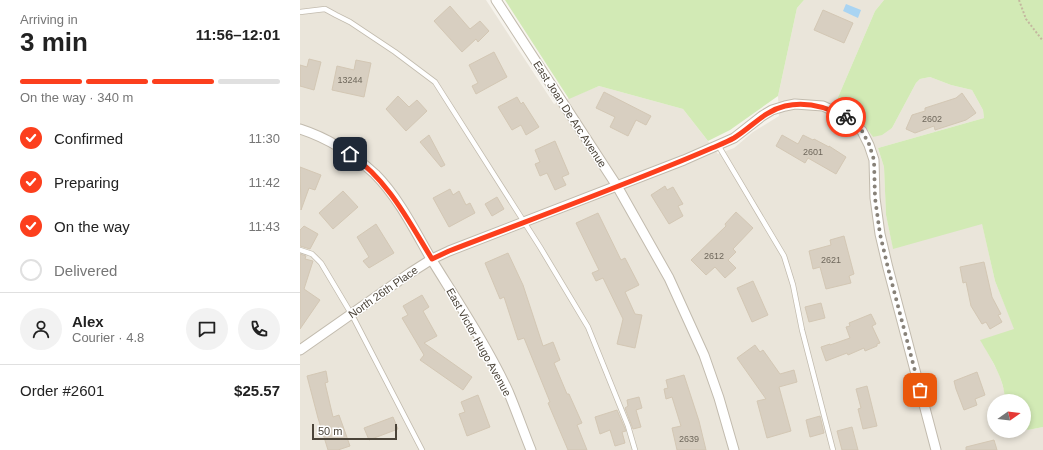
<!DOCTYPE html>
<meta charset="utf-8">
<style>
body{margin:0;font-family:Arial,sans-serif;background:#f2f2f2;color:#222;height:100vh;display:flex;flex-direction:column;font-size:15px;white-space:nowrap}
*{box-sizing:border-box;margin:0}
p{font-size:13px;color:#767676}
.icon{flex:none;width:22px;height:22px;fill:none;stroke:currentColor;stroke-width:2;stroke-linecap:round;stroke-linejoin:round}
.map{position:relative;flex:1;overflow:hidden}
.side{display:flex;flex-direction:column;background:#fff;width:300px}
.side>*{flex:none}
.needle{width:26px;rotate:76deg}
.controls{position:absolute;left:687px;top:394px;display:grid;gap:8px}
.controls a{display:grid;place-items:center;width:44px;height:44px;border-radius:50%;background:#fff;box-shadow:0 2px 6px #0003;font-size:20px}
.scale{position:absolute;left:12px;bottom:10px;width:85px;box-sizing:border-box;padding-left:4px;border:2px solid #4b4439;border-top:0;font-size:11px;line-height:14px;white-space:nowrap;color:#4b4439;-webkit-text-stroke:3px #fff;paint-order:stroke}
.pin{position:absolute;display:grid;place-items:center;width:34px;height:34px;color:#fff;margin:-17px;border-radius:8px;box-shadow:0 2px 6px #0006}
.courier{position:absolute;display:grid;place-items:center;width:40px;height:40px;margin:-20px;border:3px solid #fc3f1d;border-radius:50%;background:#fff;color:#222;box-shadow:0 1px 5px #0007}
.summary em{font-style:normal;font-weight:700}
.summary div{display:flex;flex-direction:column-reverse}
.summary{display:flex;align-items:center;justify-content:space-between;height:68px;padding:0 20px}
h1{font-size:26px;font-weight:700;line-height:30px}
.bar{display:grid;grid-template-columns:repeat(4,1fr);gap:6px 4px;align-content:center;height:48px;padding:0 20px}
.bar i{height:5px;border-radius:3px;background:#e0e0e0}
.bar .active{background:#fc3f1d}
.bar p{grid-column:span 4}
.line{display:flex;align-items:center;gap:10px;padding:0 20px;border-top:1px solid #e0e0e0}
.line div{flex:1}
.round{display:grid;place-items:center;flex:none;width:42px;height:42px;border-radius:21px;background:#f2f2f2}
ol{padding:0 20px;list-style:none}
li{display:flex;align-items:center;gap:12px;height:44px}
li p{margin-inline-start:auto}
li .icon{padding:4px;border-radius:50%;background:#fc3f1d;color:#fff;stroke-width:4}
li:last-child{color:#767676}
li i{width:22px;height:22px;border:2px solid #e0e0e0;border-radius:50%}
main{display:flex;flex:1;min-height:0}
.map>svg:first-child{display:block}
</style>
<main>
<section class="side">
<div class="summary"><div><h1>3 min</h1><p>Arriving in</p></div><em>11:56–12:01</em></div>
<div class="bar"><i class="active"></i><i class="active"></i><i class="active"></i><i></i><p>On the way · 340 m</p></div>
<ol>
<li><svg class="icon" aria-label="check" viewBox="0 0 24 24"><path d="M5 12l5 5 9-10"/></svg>Confirmed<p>11:30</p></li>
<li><svg class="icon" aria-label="check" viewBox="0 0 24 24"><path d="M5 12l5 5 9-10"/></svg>Preparing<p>11:42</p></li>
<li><svg class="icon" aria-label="check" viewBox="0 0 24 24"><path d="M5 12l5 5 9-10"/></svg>On the way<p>11:43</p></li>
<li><i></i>Delivered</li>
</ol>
<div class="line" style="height:72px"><a class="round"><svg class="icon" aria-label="person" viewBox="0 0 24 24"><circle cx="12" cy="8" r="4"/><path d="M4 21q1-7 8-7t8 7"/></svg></a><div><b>Alex</b><p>Courier · 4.8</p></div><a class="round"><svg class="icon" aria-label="chat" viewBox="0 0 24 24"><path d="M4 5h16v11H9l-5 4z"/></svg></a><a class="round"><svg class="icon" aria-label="phone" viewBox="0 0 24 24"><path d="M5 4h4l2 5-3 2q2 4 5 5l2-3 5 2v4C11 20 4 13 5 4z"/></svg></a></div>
<div class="line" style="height:52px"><div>Order #2601</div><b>$25.57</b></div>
</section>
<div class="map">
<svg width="743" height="450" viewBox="0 0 743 450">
<rect width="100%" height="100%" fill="#f6f3ec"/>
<polygon fill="#eae5da" points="0,0 186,0 254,104 299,86 383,109 418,154 434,148 453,132 479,116 478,96 497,8 504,0 584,0 575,11 536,102 549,110 562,121 573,137 592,128 616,83 620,79 630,77 651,85 672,90 683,110 684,118 578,148 584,167 586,215 593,248 682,223 695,281 715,330 681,340 699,374 705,393 705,401 694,401 694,431 724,431 724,428 728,430 743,427 743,450 0,450"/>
<g fill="#d2eab5">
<polygon points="205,0 504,0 497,8 478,96 430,130 408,141 383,109 299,86 269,99"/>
<path d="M584,0h159v427l-15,3 -4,-2v-27h-19c0,-22 -14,-42 -25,-61l34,-11 -19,-48 -13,-57 -89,25 -7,-34 -2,-48 -6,-19 106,-30 -1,-8 -11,-20 -21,-5 -21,-8 -10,2 -4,4 -24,45 -10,7 -9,2c-12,-17 -19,-25 -37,-35l39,-91z"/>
</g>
<polygon fill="#a9d4f2" points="546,4 561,10 558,18 543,11"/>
<g fill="#d8cfc1" stroke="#d3c7b4">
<polygon points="150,6 170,29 180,21 189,31 178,42 176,39 162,52 134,21"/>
<polygon points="523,10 553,23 544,43 514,30"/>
<polygon points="194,52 207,77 176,94 172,86 178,83 169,65"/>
<polygon points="9,59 21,62 14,90 0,86 0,65 7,67"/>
<polygon points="56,60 71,63 64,97 32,90 37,66 54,70"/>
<polygon points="304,92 351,116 346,125 336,120 328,136 310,127 315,117 296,108"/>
<polygon points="662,93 676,113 666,120 635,130 634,126 615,133 606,129 612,115 625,111 625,108 656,98"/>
<polygon points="98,96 109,107 117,100 127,111 106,131 86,109"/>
<polygon points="217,97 221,104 223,102 239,127 226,135 221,125 212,130 198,107"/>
<polygon points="129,135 145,165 141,167 120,142"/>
<polygon points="482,135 498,144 503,135 513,140 514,139 529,147 529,146 546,157 536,174 508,158 505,163 476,146"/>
<polygon points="255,141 269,174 262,177 266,185 255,190 247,173 240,176 235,164 240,162 235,150"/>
<polygon points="0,167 21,175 15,190 9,188 1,210"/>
<polygon points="365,186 367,190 373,187 383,204 378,206 383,216 369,224 351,195"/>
<polygon points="150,189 153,195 159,191 166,205 170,203 175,213 149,227 133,198"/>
<polygon points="43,191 58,207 33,229 19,213"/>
<polygon points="197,197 204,209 192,216 185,204"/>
<polygon points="436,212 453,228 433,249 436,252 428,260 436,268 425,278 415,267 406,275 391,260 426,226 425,224"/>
<polygon points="298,213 321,260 325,258 339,285 325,292 335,314 342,315 335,348 317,344 323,319 303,278 296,281 292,273 299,270 276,223"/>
<polygon points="76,224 94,253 69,268 63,261 69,257 57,237"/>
<polygon points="4,226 18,234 10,249 0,246 0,230"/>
<polygon points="544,236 554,274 549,276 551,283 526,289 520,267 513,269 509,251 531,245 530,240"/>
<polygon points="208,253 223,285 243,346 253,342 260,360 254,363 267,394 269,394 282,423 277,425 287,450 268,450 248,403 250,402 224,338 218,340 204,297 200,299 185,263"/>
<polygon points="0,254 6,256 5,259 13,261 4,289 20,300 0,329"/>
<polygon points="684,262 692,297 701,314 698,315 702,322 690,329 686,322 682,324 671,306 666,282 663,283 660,267"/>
<polygon points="453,281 468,315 452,322 437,288"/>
<polygon points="122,295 129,307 123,311 137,336 124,343 172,377 163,390 120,360 124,355 102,318 108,315 103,306"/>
<polygon points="521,303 525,318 509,322 505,307"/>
<polygon points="571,314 576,324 572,326 580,343 577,344 577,346 565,351 564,348 548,355 547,353 526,361 521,347 530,344 530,345 550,338 546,327 550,326 549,323"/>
<polygon points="455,345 460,352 463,350 480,374 494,370 497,382 479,387 491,431 467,438 457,401 466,399 437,358"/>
<polygon points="26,371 28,382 25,383 33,417 39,415 50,446 38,450 28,450 18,418 7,376"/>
<polygon points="677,372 685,395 675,399 677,405 664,410 656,389 654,381"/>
<polygon points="384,375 399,421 406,450 377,450 372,428 381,426 372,397 366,399 364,389 368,388 366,380"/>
<polygon points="567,386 577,426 563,429 558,409 561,408 556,389"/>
<polygon points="178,395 190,427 167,436 159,414 165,412 161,402"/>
<polygon points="339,397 342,408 336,410 341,427 333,429 325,408 328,406 327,400"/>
<polygon points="317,410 326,431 322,432 325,443 315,446 310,430 300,434 295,417"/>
<polygon points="520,416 524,433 510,437 506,420"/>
<polygon points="93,417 98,429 69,440 64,428"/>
<polygon points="552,427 558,450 542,450 537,431"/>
<polygon points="694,440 697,450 666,450 666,447"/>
</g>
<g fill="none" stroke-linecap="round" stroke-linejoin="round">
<defs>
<g id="lane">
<polyline points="0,12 25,9 36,15 50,22 95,52 135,82 240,247 288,327 328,426 335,450"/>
<polyline points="418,145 484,256 493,285 502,330 533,450"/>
<polyline points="0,250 12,254 21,263 52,315 122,450"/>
</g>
<g id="street">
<polyline points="196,0 317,186 369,278 404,355 419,398 434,450"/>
<path d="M0,129c28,9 53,25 75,45 23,23 39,55 55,83 27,44 56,87 78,134 8,19 15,39 23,59"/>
<polyline points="0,350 110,273 132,259 149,251 384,160 434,138 462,116 472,110 485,106 495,104 523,106 546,117 562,131 569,145 574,160 575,198 580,234 588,268 636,450"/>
</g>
</defs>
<use href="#lane" stroke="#c2bbae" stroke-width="6"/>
<use href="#street" stroke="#c2bbae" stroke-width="11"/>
<polyline stroke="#c4b79f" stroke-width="2" stroke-dasharray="2 2" stroke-linecap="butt" points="719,0 726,19 743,41"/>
<use href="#lane" stroke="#fff" stroke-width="4.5"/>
<use href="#street" stroke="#fff" stroke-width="9"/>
</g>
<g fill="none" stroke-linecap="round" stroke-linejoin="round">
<polyline stroke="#878178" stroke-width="4" stroke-dasharray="0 7.2" points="546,117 562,131 569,144 574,160 575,198 580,234 588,268 620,390"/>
<path stroke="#fc3f1d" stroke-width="5" d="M50,154c38,26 58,66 82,105l17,-8c88,-34 177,-66 263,-103 7,-3 15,-6 22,-10 18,-11 30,-27 51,-32 21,-5 42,1 61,11"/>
</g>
<g text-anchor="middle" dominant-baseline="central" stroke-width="3" stroke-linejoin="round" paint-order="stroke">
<g font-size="9" fill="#6e675b">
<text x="50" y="80">13244</text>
<text x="632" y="119">2602</text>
<text x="513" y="152">2601</text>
<text x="414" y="256">2612</text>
<text x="531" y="260">2621</text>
<text x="389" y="439">2639</text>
</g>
<g font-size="11" fill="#4b4439" stroke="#fff">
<text transform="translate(270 114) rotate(57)">East Joan De Arc Avenue</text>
<text transform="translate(83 292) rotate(-35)">North 26th Place</text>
<text transform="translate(179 342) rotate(61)">East Victor Hugo Avenue</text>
</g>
</g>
</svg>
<div class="controls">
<a><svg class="needle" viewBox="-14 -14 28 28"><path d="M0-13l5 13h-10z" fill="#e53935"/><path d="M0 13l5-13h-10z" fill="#767676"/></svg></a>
</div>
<div class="scale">50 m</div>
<div class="pin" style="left:620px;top:390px;background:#ea580c"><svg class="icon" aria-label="bag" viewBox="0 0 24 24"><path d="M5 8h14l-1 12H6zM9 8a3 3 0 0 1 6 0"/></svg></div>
<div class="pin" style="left:50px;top:154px;background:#1f2937"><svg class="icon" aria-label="home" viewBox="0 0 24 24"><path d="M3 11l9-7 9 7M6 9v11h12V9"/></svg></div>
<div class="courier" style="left:546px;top:117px"><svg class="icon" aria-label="bike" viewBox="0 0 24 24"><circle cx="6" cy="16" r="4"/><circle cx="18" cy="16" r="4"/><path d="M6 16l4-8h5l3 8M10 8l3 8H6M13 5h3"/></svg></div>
</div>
</main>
